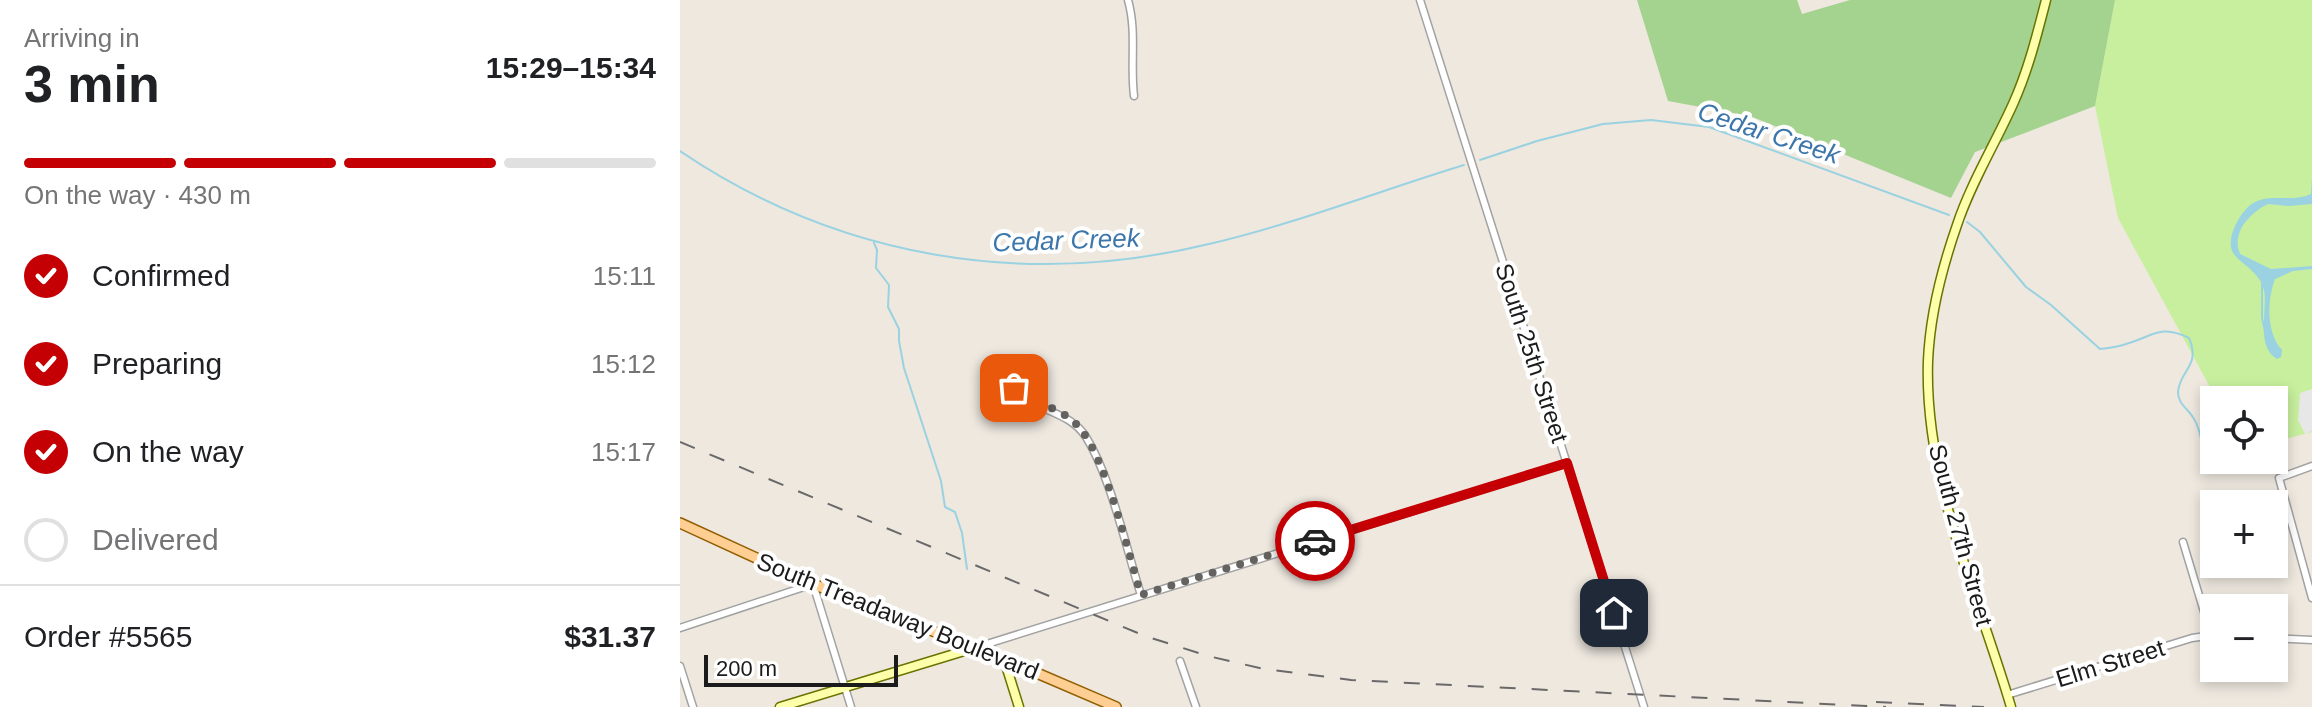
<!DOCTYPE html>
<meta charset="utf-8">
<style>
body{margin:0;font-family:Helvetica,sans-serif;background:#f6f6f6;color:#202124;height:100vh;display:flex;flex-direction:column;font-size:30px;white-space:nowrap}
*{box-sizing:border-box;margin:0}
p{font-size:26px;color:#757577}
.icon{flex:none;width:44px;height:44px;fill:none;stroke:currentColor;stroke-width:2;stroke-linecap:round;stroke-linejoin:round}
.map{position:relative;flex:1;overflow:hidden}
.details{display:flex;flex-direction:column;background:#fff;width:680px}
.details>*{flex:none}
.buttons{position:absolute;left:1520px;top:386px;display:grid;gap:16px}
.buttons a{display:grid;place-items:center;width:88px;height:88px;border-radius:0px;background:#fff;box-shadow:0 4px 12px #0003;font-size:40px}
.scale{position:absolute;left:24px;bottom:20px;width:194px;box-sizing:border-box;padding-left:8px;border:4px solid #1b1b1b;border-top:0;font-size:22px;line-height:28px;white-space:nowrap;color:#1b1b1b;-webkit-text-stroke:6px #fff;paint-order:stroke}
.pin{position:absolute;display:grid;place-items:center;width:68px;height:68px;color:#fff;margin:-34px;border-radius:16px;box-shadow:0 4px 12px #0006}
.courier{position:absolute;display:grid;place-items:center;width:80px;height:80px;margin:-40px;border:6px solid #c50004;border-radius:50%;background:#fff;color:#222;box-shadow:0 2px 10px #0007}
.summary em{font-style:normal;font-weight:800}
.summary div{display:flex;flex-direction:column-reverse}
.summary{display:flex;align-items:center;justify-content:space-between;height:136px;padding:0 24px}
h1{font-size:52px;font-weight:800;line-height:60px}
.bar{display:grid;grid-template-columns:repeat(4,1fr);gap:12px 8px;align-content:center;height:96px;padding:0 24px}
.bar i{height:10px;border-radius:6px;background:#e0e0e0}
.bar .selected{background:#c50004}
.bar p{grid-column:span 4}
.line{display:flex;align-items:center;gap:20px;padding:0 24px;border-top:2px solid #e0e0e0}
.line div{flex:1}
ol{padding:0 24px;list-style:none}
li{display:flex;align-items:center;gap:24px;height:88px}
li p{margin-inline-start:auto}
li .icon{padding:8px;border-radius:50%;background:#c50004;color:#fff;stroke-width:4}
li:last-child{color:#757577}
li i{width:44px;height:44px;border:4px solid #e0e0e0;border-radius:50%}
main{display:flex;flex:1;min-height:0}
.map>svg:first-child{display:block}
</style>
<main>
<section class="details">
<div class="summary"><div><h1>3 min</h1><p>Arriving in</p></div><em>15:29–15:34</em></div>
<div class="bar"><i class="selected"></i><i class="selected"></i><i class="selected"></i><i></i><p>On the way · 430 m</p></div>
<ol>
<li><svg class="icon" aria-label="check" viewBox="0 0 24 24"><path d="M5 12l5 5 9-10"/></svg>Confirmed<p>15:11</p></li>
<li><svg class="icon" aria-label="check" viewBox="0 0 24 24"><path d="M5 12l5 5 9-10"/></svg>Preparing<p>15:12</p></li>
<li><svg class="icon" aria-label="check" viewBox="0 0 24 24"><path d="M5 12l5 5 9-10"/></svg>On the way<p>15:17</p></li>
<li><i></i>Delivered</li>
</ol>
<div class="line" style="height:104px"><div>Order #5565</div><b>$31.37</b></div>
</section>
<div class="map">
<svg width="1632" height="707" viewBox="0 0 1632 707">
<rect width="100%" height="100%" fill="#eee8df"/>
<polygon fill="#c7ef9e" points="1435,0 1632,0 1632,432 1594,442 1594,400 1537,400 1438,218 1415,106"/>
<polygon fill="#a4d28f" points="957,0 1117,0 1122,14 1170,0 1435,0 1415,106 1295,152 1271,198 1070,116 988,101"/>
<polygon fill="#e7e7e7" points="1632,389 1632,431 1625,434 1618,420 1620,393"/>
<path fill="#9ad2e1" d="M1632,178v26l-23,2 -21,-2c-18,9 -37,28 -28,50l31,15 41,-3v3l-19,2 -18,8c-8,21 -9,54 7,71l-1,7 -4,2c-22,-13 -9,-48 -13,-69 -5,-22 -31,-28 -33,-43 -2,-12 7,-30 16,-39 17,-18 42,-4 64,-14z"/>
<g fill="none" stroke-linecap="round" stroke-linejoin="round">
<g stroke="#9ad2e1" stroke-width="2">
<path d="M0,151c158,107 344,138 529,93 86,-20 170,-53 255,-79"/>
<polyline points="800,160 857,141 923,124 971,120 1029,127 1269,215"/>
<path d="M1287,222l13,10 46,55 25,18 49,44c9,-1 18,-2 26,-5 28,-8 34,-20 63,-6 12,29 -9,31 -11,54 0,13 11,17 16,27 6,9 7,20 9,31l11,4"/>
<polyline points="194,243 197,250 196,268 209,285 208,307 219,329 219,341 224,368 261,481 265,507 275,512 282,533 287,569"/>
<polyline points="1582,282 1582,318 1585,331"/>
</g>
<defs>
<g id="street">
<path d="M448,0c9,32 2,63 6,96"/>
<polyline points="740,0 964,707"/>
<path d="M327,366c3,7 4,18 9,23 18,23 53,21 70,48 25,40 40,111 55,158"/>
<polyline points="1632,466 1599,478 1632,598"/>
<polyline points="1503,542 1531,635"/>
<polyline points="0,628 133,584 171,707"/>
<polyline points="1594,638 1632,640"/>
<polyline points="294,648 887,463"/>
<polyline points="500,661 516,707"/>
<polyline points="0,666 13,707"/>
<polyline points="1327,695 1512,638 1534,635"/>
</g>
<g id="secondary">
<polyline points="324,659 339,707"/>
<polyline points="100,707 294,648"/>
<path d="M1331,707c-33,-112 -87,-227 -83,-346 2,-46 14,-93 29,-136 14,-42 38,-81 56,-121 15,-33 24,-69 33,-104"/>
</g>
<polyline id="primary" points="0,523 133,584 324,659 436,707"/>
</defs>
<use href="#street" stroke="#a2a2a2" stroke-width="9"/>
<use href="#secondary" stroke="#697300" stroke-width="11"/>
<use href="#primary" stroke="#915e00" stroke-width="12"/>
<use href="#street" stroke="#fff" stroke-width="6"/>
<use href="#secondary" stroke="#fdffab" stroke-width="8"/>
<use href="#primary" stroke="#ffce92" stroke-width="9"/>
<g stroke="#696969" stroke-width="2" stroke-dasharray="16 16" stroke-linecap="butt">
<polyline points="0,442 465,636 528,656 584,669 671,680 1206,707"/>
<polyline points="1196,702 1304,707"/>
</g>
</g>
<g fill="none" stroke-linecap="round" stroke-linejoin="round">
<path stroke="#656360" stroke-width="8" stroke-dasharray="0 14.4" d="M334,388c19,15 48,20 64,38 28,31 50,126 63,169l174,-54"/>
<polyline stroke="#c50004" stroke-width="10" points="635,541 887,463 934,613"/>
</g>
<g text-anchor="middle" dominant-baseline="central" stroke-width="8" stroke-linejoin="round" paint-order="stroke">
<g font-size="24" fill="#1b1b1b" stroke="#fff">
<text transform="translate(852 353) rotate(72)">South 25th Street</text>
<text transform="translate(1281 535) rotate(75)">South 27th Street</text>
<text transform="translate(218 616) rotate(22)">South Treadaway Boulevard</text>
<text transform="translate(1430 663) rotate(-17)">Elm Street</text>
</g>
<g font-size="26" font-style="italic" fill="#3d76ab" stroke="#fff">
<text transform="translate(1089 133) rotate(18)">Cedar Creek</text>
<text transform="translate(386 240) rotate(-2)">Cedar Creek</text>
</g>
</g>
</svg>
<div class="buttons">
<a><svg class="icon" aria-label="locate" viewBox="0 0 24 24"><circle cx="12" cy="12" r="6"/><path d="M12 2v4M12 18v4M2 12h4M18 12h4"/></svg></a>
<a>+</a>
<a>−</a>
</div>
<div class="scale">200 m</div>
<div class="pin" style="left:334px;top:388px;background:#ea580c"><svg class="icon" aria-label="bag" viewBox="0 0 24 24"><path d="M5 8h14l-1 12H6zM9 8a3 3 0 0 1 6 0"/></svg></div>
<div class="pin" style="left:934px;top:613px;background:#1f2937"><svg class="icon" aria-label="home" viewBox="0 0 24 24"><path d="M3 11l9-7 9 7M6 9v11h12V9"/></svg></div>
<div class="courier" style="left:635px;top:541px"><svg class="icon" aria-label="car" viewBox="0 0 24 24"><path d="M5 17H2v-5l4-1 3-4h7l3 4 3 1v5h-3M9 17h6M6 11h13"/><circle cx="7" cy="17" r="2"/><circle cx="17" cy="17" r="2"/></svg></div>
</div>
</main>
